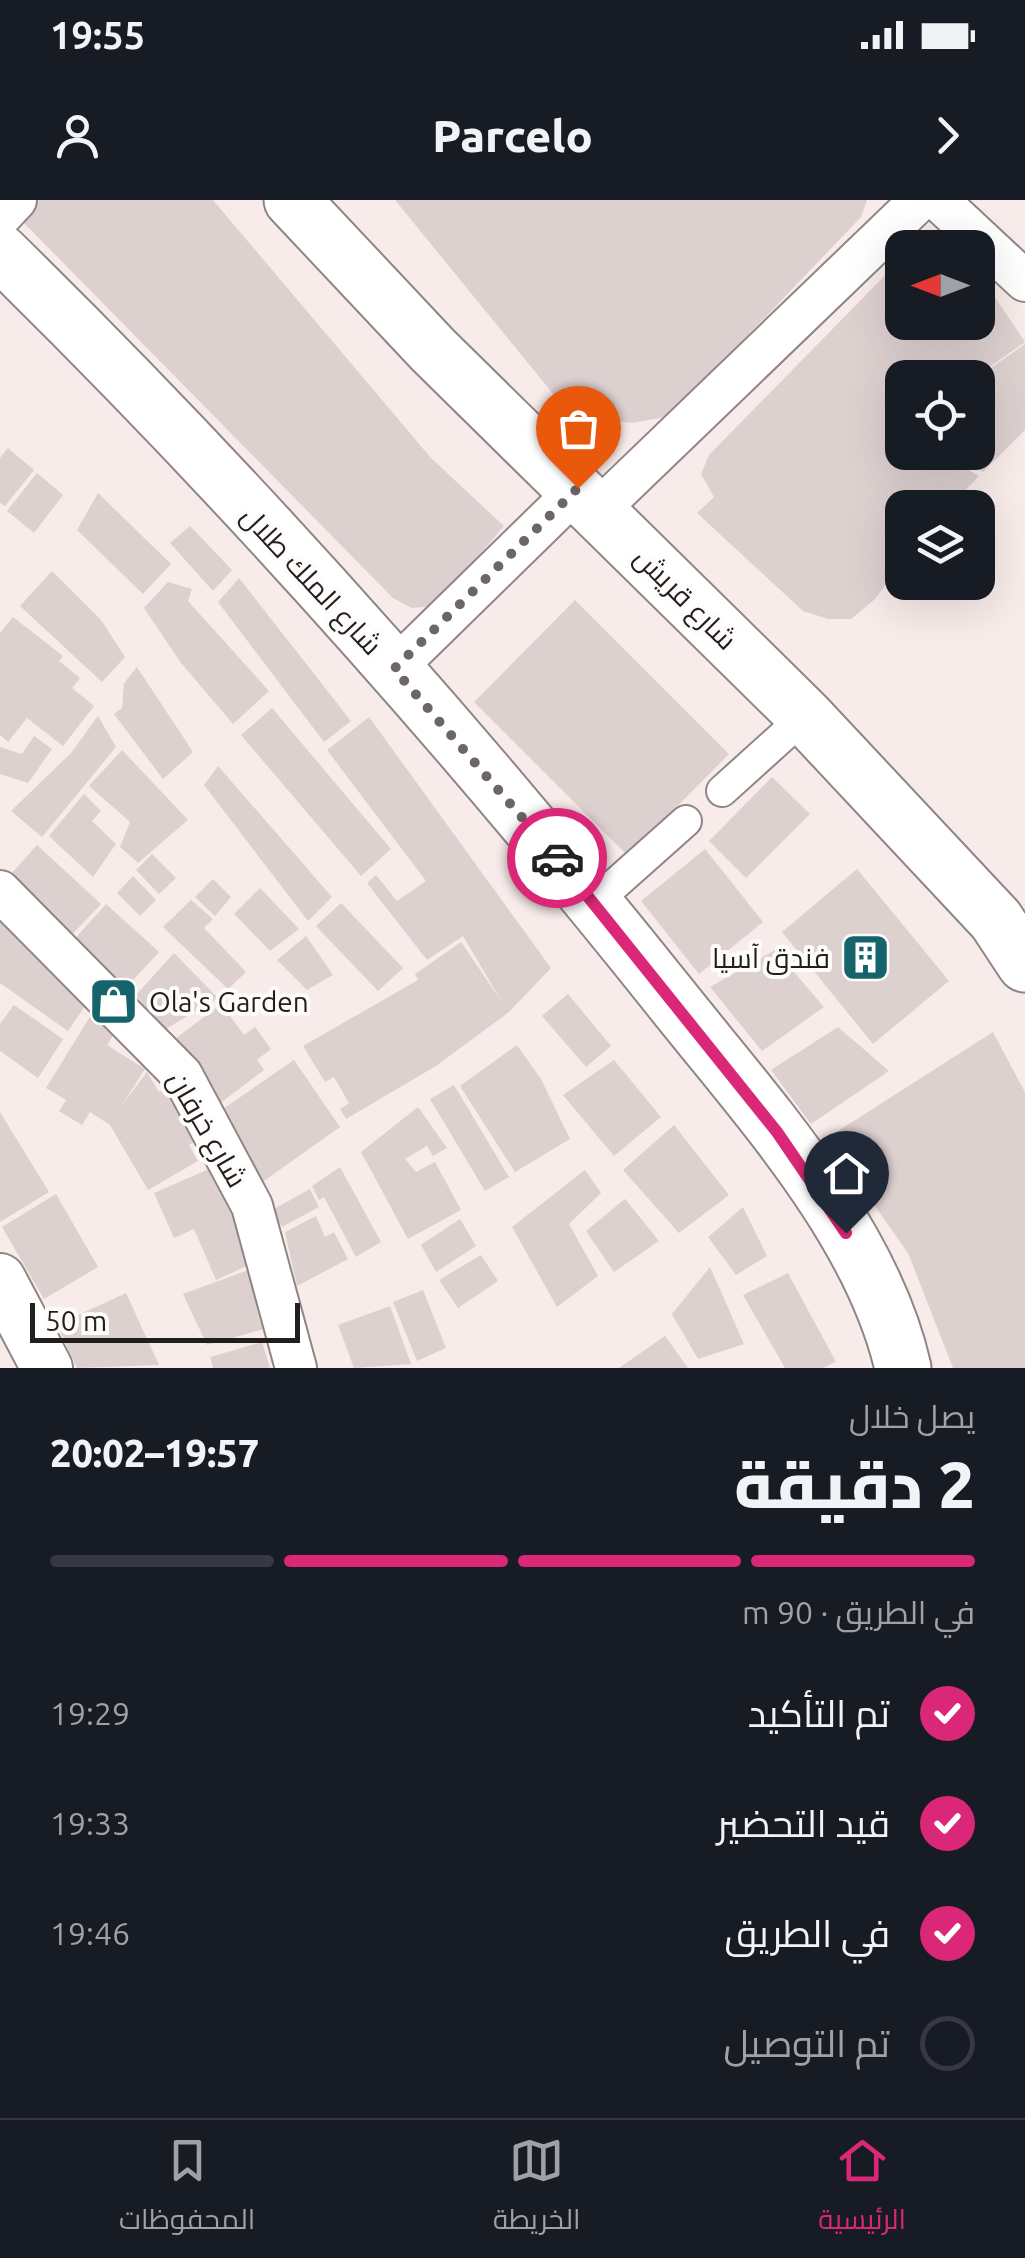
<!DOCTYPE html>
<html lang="ar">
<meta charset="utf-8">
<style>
body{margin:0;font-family:Ubuntu,Cairo,sans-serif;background:#20242c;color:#f1f3f6;direction:rtl;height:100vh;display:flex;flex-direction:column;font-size:38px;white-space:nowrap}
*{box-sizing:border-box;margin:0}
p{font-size:32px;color:#9ea1a6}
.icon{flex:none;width:55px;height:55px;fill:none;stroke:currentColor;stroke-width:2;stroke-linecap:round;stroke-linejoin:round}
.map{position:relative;height:1168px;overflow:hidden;direction:ltr}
.drawer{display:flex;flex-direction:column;background:#171b24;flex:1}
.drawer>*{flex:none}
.needle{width:65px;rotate:270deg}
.buttons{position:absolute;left:885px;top:30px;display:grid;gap:20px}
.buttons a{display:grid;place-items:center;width:110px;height:110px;border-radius:20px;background:#171b24;box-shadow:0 10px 40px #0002;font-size:50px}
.scale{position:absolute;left:30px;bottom:25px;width:270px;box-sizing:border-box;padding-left:10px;border:5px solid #221e1e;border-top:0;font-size:28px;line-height:35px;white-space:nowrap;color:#221e1e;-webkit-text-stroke:8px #fefcfb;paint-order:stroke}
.pin{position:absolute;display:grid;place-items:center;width:85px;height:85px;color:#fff;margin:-102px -42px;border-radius:50% 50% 50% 0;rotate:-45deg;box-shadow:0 0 10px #0007}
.pin .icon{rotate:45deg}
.courier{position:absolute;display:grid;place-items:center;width:100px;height:100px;margin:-50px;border:8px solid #db2777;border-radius:50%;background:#fff;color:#222;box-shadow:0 2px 12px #0007}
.head em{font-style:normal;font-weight:800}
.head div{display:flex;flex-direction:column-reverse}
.head{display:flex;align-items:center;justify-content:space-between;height:170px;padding:0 50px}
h1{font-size:65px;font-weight:800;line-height:75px}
.bar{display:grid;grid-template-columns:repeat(4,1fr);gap:15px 10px;align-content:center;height:120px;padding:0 50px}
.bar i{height:12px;border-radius:8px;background:#363941}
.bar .active{background:#db2777}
.bar p{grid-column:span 4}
ol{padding:0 50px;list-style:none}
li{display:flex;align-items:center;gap:30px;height:110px}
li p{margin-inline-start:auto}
li .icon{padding:10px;border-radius:50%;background:#db2777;color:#fff;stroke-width:4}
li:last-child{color:#9ea1a6}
li i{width:55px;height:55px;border:5px solid #363941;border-radius:50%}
.status{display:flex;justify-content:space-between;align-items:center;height:70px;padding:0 50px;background:#171b24;direction:ltr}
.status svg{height:28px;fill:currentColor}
header{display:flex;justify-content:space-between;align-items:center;height:130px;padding:0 50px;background:#171b24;font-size:45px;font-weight:800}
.dock{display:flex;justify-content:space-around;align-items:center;height:140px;border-top:2px solid #363941;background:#171b24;font-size:28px;color:#9ea1a6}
.dock a{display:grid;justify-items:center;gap:5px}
.dock .active{color:#db2777}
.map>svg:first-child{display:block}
</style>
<div class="status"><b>19:55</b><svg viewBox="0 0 49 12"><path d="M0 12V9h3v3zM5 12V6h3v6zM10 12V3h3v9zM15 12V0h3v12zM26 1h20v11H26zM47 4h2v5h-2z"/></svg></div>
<header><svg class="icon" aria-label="forward" viewBox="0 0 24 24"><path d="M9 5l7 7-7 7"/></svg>Parcelo<svg class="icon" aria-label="person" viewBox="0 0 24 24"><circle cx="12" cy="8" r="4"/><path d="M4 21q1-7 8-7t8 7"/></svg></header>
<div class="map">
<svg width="1025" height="1168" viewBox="0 0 1025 1168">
<rect width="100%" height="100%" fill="#f8ecea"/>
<g fill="#ddd1d0">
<polygon points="39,0 213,0 431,258 504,326 436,406 412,408 393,398 21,20"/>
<polygon points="395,0 867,0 861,17 671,216 632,223 604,219 589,202 572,217"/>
<polygon points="902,58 902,122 978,122 978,72 1025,142 974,178 902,178 902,252 937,252 979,276 948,308 902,308 902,363 875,399 851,419 828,419 803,411 697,313 714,297 701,274 709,255"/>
<polygon points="1025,144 1025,230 983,272 948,252 978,252 978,177"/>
<polygon points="8,248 34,270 5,306 0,303 0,258"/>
<polygon points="37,273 63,295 34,333 7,311"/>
<polygon points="98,293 171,364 143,394 77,330"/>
<polygon points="190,326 232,370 213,391 170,343"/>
<polygon points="52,371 101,420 125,457 102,482 20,406"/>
<polygon points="239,378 351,521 324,542 218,402"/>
<polygon points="168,382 192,389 188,401 269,491 233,524 181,463 144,408"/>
<polygon points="575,400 729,554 628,656 474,502"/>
<polygon points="13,417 63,456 59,461 80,478 72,488 94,506 63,546 27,518 8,542 0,535 0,433"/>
<polygon points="137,467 193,552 163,579 114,514 122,508 124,483"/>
<polygon points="272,508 391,649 361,676 241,535"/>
<polygon points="98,516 116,547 42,637 11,611 71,553"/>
<polygon points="369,517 551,768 509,812 436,866 346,919 340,909 349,903 334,877 325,882 303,846 418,780 415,774 461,742 502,802 463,736 427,760 367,683 376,675 397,701 426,681 327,550"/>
<polygon points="34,536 52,549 28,583 0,574 0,547 22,554"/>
<polygon points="122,550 188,620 138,663 120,647 130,622 89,586"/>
<polygon points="218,566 332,697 308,721 204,585"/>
<polygon points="772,577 810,614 746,678 709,641"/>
<polygon points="84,594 101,611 92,621 116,644 93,677 49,636"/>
<polygon points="37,645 101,704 67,740 4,682"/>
<polygon points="705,649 763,722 699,774 641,701"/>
<polygon points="152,654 176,678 159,694 136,670"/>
<polygon points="857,669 949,781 873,844 782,732"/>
<polygon points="133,676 156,700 140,716 117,693"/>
<polygon points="213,679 231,697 215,716 195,697"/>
<polygon points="260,688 299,729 270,751 234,714"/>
<polygon points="191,700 213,719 204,728 246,772 228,789 163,727"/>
<polygon points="341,703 403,768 378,791 316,726"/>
<polygon points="106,704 159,752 123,791 70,744"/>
<polygon points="0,721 96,790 68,831 0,783"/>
<polygon points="306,736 333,775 307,790 277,760"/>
<polygon points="775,750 824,807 762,851 710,787"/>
<polygon points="174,753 218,798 164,830 136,795"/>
<polygon points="568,794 611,846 586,867 542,816"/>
<polygon points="221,804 244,835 255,827 271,849 257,860 264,870 218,905 171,842"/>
<polygon points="14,805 63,839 38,878 0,851 0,824"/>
<polygon points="96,807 121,823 107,845 145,869 122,905 147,872 159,892 168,887 199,939 189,945 198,961 148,990 110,925 90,912 82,925 59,911 66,900 46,888"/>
<polygon points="838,827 889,871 811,924 771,870"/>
<polygon points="993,832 1025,892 1025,1168 953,1168 908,1053 827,938"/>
<polygon points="517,845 541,879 570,939 515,972 460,886"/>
<polygon points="294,860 340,927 261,983 217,913"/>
<polygon points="614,860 661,917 614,956 563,895"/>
<polygon points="454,885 509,977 485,991 430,899"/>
<polygon points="418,907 447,948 433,956 427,946 405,959 416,972 435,962 461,1010 408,1039 361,952"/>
<polygon points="0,912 49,992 0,1022"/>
<polygon points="674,925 729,995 679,1033 623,970"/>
<polygon points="218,965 260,1060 216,1080 194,1029 174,1038 154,993"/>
<polygon points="340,967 381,1042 356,1057 324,997 319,1000 312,986"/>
<polygon points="585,970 601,993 569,1024 598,1076 557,1107 512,1027"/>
<polygon points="310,989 319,1007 282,1027 272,1010"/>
<polygon points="56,994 98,1067 44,1099 2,1027"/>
<polygon points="625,999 659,1041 614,1072 586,1031"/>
<polygon points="743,1007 767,1056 736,1075 708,1037"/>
<polygon points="316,1016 325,1037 334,1032 348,1059 297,1086 285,1032"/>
<polygon points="460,1019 476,1046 436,1072 421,1045"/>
<polygon points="481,1055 498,1081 458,1108 439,1080"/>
<polygon points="710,1067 744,1144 698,1159 672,1114"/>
<polygon points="251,1069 275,1126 207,1145 183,1094"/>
<polygon points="788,1073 836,1162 823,1168 785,1168 743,1095"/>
<polygon points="423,1090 446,1148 417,1161 393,1102"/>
<polygon points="126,1093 159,1165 77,1168 57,1125"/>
<polygon points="390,1106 411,1164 354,1168 338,1125"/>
<polygon points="665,1136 688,1168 619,1168"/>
<polygon points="262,1142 270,1168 213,1168 210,1157"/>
</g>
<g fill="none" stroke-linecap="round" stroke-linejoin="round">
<defs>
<g id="pedestrian">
<polyline points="722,591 805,516"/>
<polyline points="595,702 686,621"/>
</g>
<g id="minor">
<polyline points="938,0 1025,81"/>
<polyline points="0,17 16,0"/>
<polyline points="598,310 920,0"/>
<polyline points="394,469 578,289"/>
<polyline points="0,691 182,875 252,1006 296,1168"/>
</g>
<polyline id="tertiary" points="0,1079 47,1168"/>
<g id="primary">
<polyline points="292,0 433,150 805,516 996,720 1025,764"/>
<path d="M0,52c239,234 463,486 672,748 85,107 200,231 231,368"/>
</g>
</defs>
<use href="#pedestrian" stroke="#908584" stroke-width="34"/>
<use href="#minor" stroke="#908584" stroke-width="44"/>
<use href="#tertiary" stroke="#908584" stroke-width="54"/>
<use href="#primary" stroke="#908584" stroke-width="59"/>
<use href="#pedestrian" stroke="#fff" stroke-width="30"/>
<use href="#minor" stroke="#fff" stroke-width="40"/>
<use href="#tertiary" stroke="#fff" stroke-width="50"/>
<use href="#primary" stroke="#fff" stroke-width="55"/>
</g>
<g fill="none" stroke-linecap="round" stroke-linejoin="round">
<polyline stroke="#6d6665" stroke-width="10" stroke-dasharray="0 18" points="557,658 394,469 578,288"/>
<polyline stroke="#db2777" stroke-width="12" points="557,658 777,932 846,1033"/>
</g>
<defs>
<symbol id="building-square" viewBox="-11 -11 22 22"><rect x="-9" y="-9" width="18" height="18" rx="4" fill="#15636b" stroke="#fefcfb"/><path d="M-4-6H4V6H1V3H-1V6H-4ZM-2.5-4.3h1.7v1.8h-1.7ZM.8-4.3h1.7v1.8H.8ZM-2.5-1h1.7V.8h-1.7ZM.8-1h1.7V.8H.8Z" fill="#fff"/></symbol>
<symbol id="shop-square" viewBox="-11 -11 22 22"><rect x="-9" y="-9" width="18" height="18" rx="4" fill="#15636b" stroke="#fefcfb"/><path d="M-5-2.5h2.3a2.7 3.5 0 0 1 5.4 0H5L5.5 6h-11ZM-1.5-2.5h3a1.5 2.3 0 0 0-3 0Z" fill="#fff"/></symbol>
</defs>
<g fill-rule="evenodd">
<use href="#building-square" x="838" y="730" width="55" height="55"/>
<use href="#shop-square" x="86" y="774" width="55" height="55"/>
</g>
<g text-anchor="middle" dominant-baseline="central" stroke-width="8" stroke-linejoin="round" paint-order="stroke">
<g font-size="28" fill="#221e1e" stroke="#fefcfb">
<text transform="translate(312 380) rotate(47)">شارع الملك طلال</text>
<text transform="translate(686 398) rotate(45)">شارع قريش</text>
<text transform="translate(208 929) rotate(60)">شارع خرفان</text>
</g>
<g font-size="28" fill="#221e1e" stroke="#fefcfb" text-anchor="end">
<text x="830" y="757">فندق آسيا</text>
<text x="149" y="801" text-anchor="start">Ola's Garden</text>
</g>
</g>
</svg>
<div class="buttons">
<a><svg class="needle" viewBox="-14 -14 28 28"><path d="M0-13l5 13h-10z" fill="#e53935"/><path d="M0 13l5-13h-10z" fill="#9ea1a6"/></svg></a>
<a><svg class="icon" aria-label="locate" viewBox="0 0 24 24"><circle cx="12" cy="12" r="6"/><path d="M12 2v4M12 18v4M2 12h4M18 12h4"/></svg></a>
<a><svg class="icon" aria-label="layers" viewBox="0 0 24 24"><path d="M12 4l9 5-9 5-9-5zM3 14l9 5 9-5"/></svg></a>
</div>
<div class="scale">50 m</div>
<div class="pin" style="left:578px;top:288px;background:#ea580c"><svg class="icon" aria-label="bag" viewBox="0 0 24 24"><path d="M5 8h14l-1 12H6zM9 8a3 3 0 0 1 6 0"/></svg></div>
<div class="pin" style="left:846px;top:1033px;background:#1f2937"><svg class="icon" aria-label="home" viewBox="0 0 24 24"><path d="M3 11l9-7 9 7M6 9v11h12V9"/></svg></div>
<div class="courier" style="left:557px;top:658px"><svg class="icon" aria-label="car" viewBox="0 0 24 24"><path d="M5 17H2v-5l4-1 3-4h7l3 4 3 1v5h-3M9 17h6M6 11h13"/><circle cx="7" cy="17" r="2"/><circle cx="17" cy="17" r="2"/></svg></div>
</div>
<section class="drawer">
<div class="head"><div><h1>2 دقيقة</h1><p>يصل خلال</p></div><em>19:57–20:02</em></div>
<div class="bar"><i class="active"></i><i class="active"></i><i class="active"></i><i></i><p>في الطريق · 90 m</p></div>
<ol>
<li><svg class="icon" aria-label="check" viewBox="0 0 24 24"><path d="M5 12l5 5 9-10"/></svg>تم التأكيد<p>19:29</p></li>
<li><svg class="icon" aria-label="check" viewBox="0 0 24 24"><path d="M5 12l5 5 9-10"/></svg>قيد التحضير<p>19:33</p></li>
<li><svg class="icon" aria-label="check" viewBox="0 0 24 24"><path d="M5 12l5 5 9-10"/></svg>في الطريق<p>19:46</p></li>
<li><i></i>تم التوصيل</li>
</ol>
</section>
<nav class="dock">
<a class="active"><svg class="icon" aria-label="home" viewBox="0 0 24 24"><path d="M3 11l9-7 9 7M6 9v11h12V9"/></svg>الرئيسية</a>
<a><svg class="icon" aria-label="map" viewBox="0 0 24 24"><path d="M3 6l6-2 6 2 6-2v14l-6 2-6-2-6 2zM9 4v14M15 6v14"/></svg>الخريطة</a>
<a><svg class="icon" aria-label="saved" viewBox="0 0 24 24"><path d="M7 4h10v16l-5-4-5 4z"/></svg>المحفوظات</a>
</nav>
